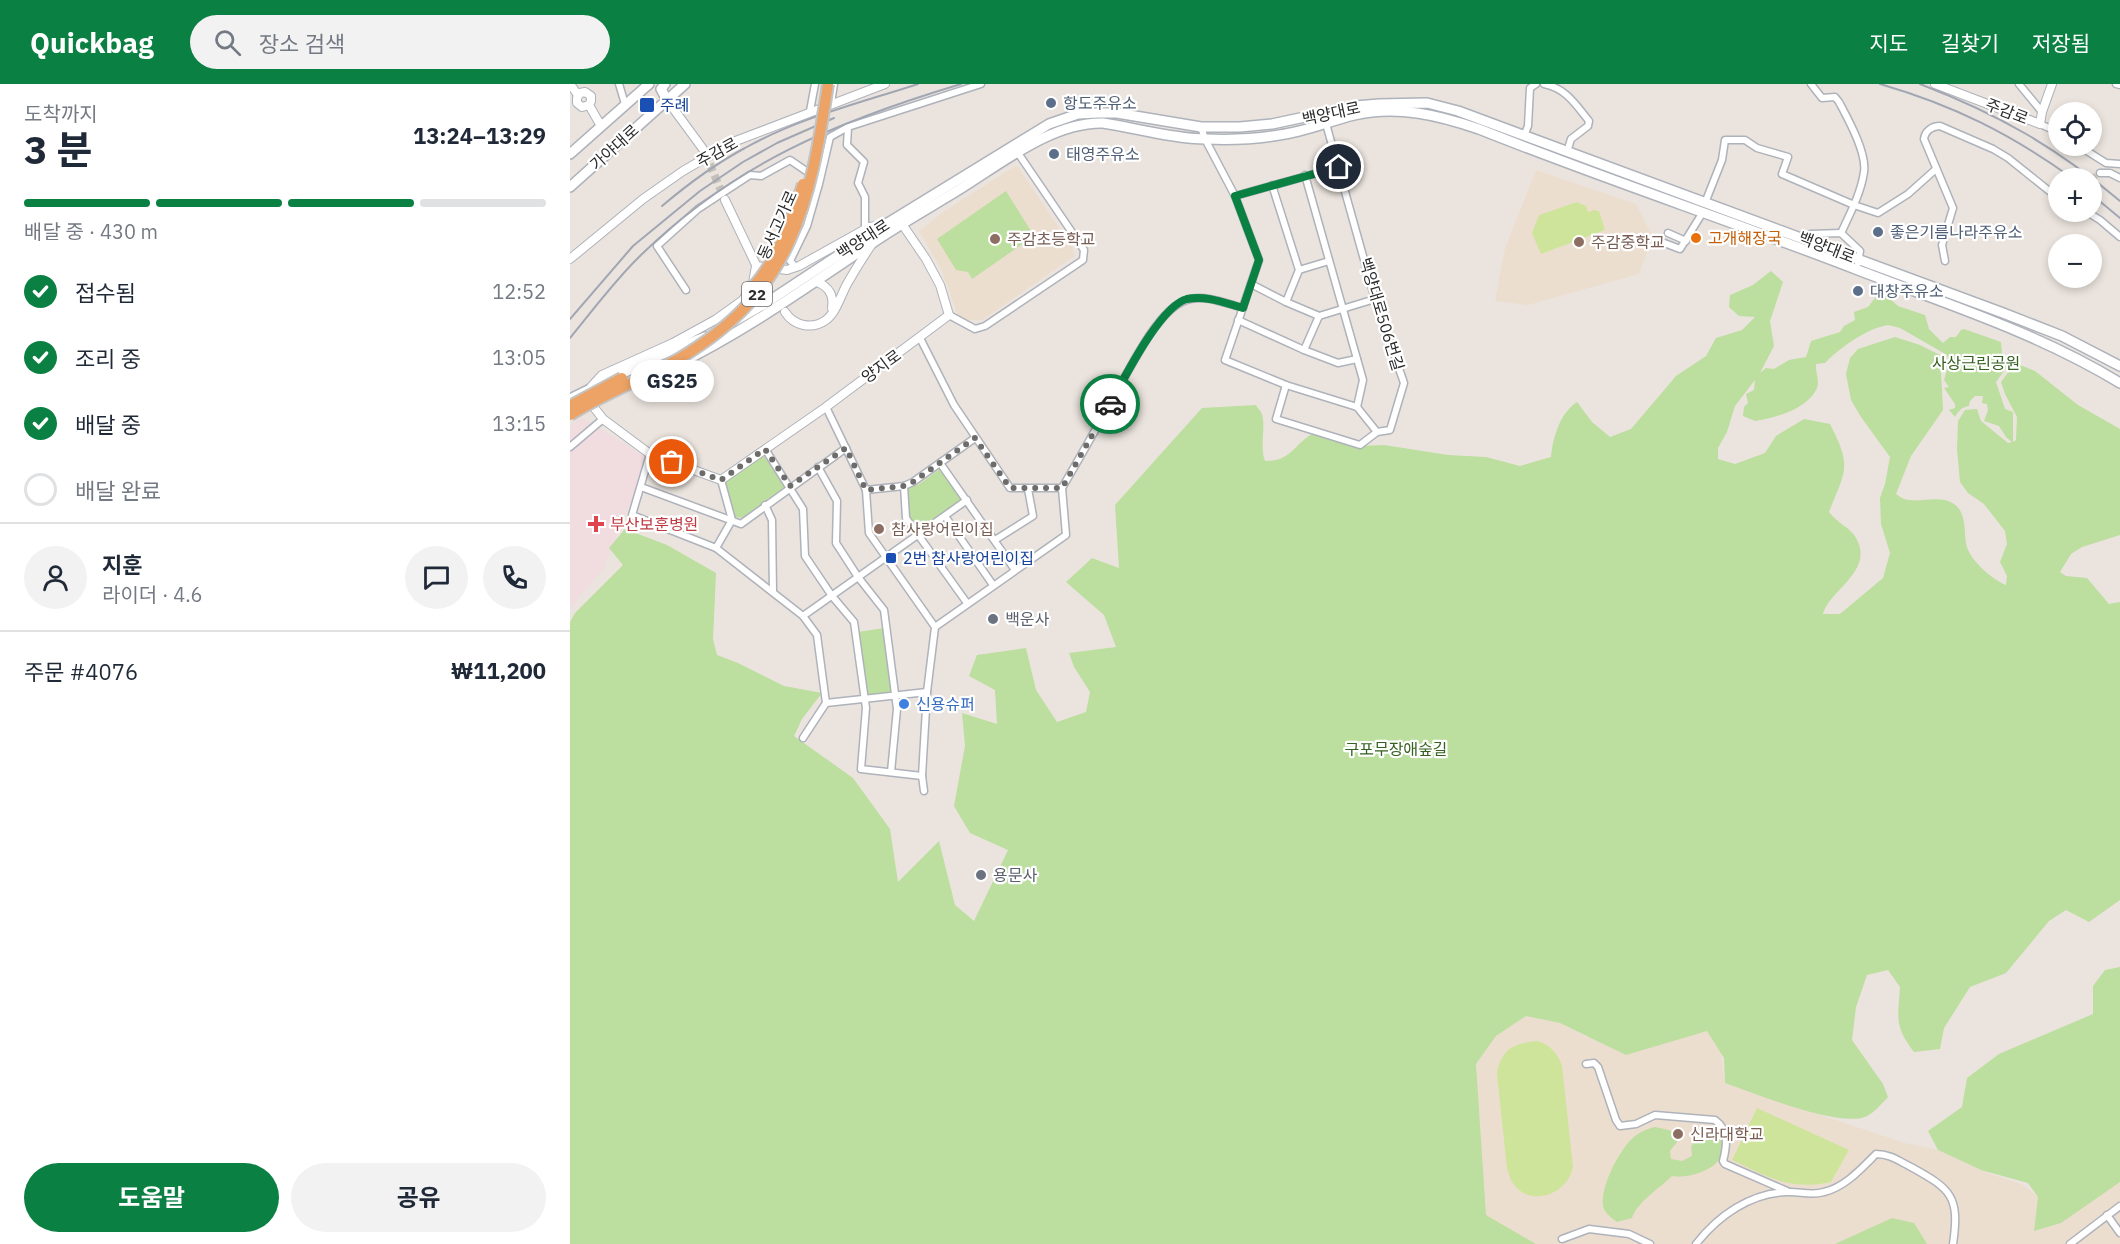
<!DOCTYPE html>
<html lang="ko">
<meta charset="utf-8">
<style>
body{margin:0;font-family:"IBM Plex Sans","Noto Sans KR",sans-serif;background:#f2f2f3;color:#1f2937;height:100vh;display:flex;flex-direction:column;font-size:22px;white-space:nowrap}
*{box-sizing:border-box;margin:0}
p{font-size:20px;color:#747a83}
.icon{flex:none;width:33px;height:33px;fill:none;stroke:currentColor;stroke-width:2;stroke-linecap:round;stroke-linejoin:round}
.map{position:relative;flex:1;overflow:hidden}
.sheet{display:flex;flex-direction:column;background:#fff;width:570px}
.sheet>*{flex:none}
.controls{position:absolute;left:1478px;top:18px;display:grid;gap:12px}
.controls a{display:grid;place-items:center;width:54px;height:54px;border-radius:50%;background:#fff;box-shadow:0 3px 9px #0003;font-size:30px}
.pin{position:absolute;display:grid;place-items:center;width:51px;height:51px;color:#fff;margin:-26px;border:3px solid #fff;border-radius:50%;box-shadow:0 2px 6px #0007}
.courier{position:absolute;display:grid;place-items:center;width:60px;height:60px;margin:-30px;border:4px solid #0b8043;border-radius:50%;background:#fff;color:#222;box-shadow:0 2px 8px #0007}
.bubble{position:absolute;height:42px;border-radius:21px;background:#fff;box-shadow:0 3px 9px #0003;font-size:20px;font-weight:700;line-height:42px;text-align:center}
.headline em{font-style:normal;font-weight:700}
.headline div{display:flex;flex-direction:column-reverse}
.headline{display:flex;align-items:center;justify-content:space-between;height:102px;padding:0 24px}
h1{font-size:39px;font-weight:700;line-height:45px}
.bar{display:grid;grid-template-columns:repeat(4,1fr);gap:9px 6px;align-content:center;height:72px;padding:0 24px}
.bar i{height:8px;border-radius:4px;background:#e0e1e3}
.bar .on{background:#0b8043}
.bar p{grid-column:span 4}
.line{display:flex;align-items:center;gap:15px;padding:0 24px;border-top:2px solid #e0e1e3}
.line div{flex:1}
.round{display:grid;place-items:center;flex:none;width:63px;height:63px;border-radius:32px;background:#f2f2f3}
ol{padding:0 24px;list-style:none}
li{display:flex;align-items:center;gap:18px;height:66px}
li p{margin-inline-start:auto}
li .icon{padding:6px;border-radius:50%;background:#0b8043;color:#fff;stroke-width:4}
li:last-child{color:#747a83}
li i{width:33px;height:33px;border:3px solid #e0e1e3;border-radius:50%}
.action{display:flex;gap:12px;margin-top:auto;padding:12px 24px}
.action a{flex:1;height:69px;border-radius:36px;background:#0b8043;color:#fff;font-size:24px;font-weight:700;line-height:69px;text-align:center}
.action a+a{background:#f2f2f3;color:#1f2937}
header{display:flex;align-items:center;gap:36px;box-sizing:border-box;height:84px;padding:0 30px;background:#0b8043;color:#fff}
header strong{font-size:28px}
nav{display:flex;gap:33px;margin-inline-start:auto;font-size:21px}
.search{width:420px;height:54px;background:#f2f2f3;display:flex;align-items:center;gap:15px;box-sizing:border-box;padding:0 21px;border-radius:33px;color:#747a83;font-size:22px}
main{display:flex;flex:1;min-height:0}
.map>svg:first-child{display:block}
</style>
<header>
<strong>Quickbag</strong>
<div class="search"><svg class="icon" aria-label="search" viewBox="0 0 24 24"><circle cx="10" cy="10" r="6"/><path d="M15 15l6 6"/></svg>장소 검색</div>
<nav><a>지도</a><a>길찾기</a><a>저장됨</a></nav>
</header>
<main>
<section class="sheet">
<div class="headline"><div><h1>3 분</h1><p>도착까지</p></div><em>13:24–13:29</em></div>
<div class="bar"><i class="on"></i><i class="on"></i><i class="on"></i><i></i><p>배달 중 · 430 m</p></div>
<ol>
<li><svg class="icon" aria-label="check" viewBox="0 0 24 24"><path d="M5 12l5 5 9-10"/></svg>접수됨<p>12:52</p></li>
<li><svg class="icon" aria-label="check" viewBox="0 0 24 24"><path d="M5 12l5 5 9-10"/></svg>조리 중<p>13:05</p></li>
<li><svg class="icon" aria-label="check" viewBox="0 0 24 24"><path d="M5 12l5 5 9-10"/></svg>배달 중<p>13:15</p></li>
<li><i></i>배달 완료</li>
</ol>
<div class="line" style="height:108px"><a class="round"><svg class="icon" aria-label="person" viewBox="0 0 24 24"><circle cx="12" cy="8" r="4"/><path d="M4 21q1-7 8-7t8 7"/></svg></a><div><b>지훈</b><p>라이더 · 4.6</p></div><a class="round"><svg class="icon" aria-label="chat" viewBox="0 0 24 24"><path d="M4 5h16v11H9l-5 4z"/></svg></a><a class="round"><svg class="icon" aria-label="phone" viewBox="0 0 24 24"><path d="M5 4h4l2 5-3 2q2 4 5 5l2-3 5 2v4C11 20 4 13 5 4z"/></svg></a></div>
<div class="line" style="height:78px"><div>주문 #4076</div><b>₩11,200</b></div>
<div class="action"><a>도움말</a><a>공유</a></div>
</section>
<div class="map">
<svg width="1550" height="1160" viewBox="0 0 1550 1160">
<rect width="100%" height="100%" fill="#ebe4de"/>
<g fill="#ecdecf">
<polygon points="447,81 502,163 505,172 412,236 397,236 388,232 371,185 349,147 376,126"/>
<polygon points="966,86 1066,120 1083,153 1069,190 958,221 925,217 935,164"/>
<polygon points="956,932 990,939 1017,953 1137,947 1151,969 1155,999 1335,1059 1368,1066 1410,1086 1453,1101 1468,1113 1464,1147 1550,1098 1550,1160 966,1160 916,1131 906,980 926,952"/>
</g>
<polygon fill="#f1dce0" points="12,333 75,373 70,395 33,485 0,524 0,343"/>
<g fill="#bcde9e" fill-rule="evenodd">
<polygon points="436,107 464,152 402,195 398,188 386,186 367,155"/>
<path d="M1201,187l12,11 -13,39 4,25 -14,27 6,-5 8,1 15,-9 17,-3 5,-16 29,-9 4,-6 11,-6 -1,-8 14,-5 11,-14 8,3 11,10 27,9 4,14 14,14 7,-6h6l5,-7 3,-1 37,13 1,11 7,11 -13,18 9,27 8,3v30l3,-2 1,-23 -12,-23 -4,-12 9,-12 10,-5 15,6 43,34 42,24v106l-38,12 -11,7 -11,18 6,4 21,2 22,26 11,-2v298l-31,22 -23,-12 -17,11 -43,52 -36,14 -26,41 -4,21 -26,3c-20,-26 -16,-33 -14,-65l-12,-17 -21,5 -11,32 -4,33 31,44 5,13c-6,6 -13,15 -21,19 -26,13 -113,-23 -142,-33l-1,-25 -17,-27 -81,24 -66,-32 -34,-7 -30,20 -20,28 10,151 50,29h-966v-622l5,-9 48,-48 -14,-17 16,-19 42,16 49,28 -3,66 4,16 21,8 46,23 38,7 -20,26 -8,17 59,42 37,51 8,53 41,-41 16,64 19,16 34,-71 -38,-17 -16,-27 11,-60 -3,-33 35,11 -2,-34 -26,-14 8,-21 49,-7 10,42 21,32 29,-10 4,-20 -16,-25 -5,-14 47,-6 -12,-32 -38,-33 26,-24 27,10 -4,-63 87,-97 54,-3c1,3 4,5 5,7 6,12 -2,34 4,49 28,0 28,-17 49,-28l45,13 25,-1 64,10 38,2 34,9 31,-9c2,-20 9,-44 26,-55l15,20 18,15 21,-8 45,-53 30,-20 10,-18 26,-8 13,-13 -16,-1 -10,-9 1,-12 23,-10zM1318,241l12,3 47,27 2,7 -5,18 5,7 -5,1 11,16v4l-6,2 6,7c3,-6 7,-10 14,-11l1,-5 5,-5h8l-1,7 5,1 1,6 -4,11 15,5 7,11 6,5 -4,1 -27,-22 -4,-12 -12,1 -7,11 -1,28 3,33 8,11 16,11 21,27 2,13 -7,18 7,14 -1,9c-13,-5 -35,-24 -39,-38 -4,-13 1,-33 -13,-43 -13,-9 -30,-2 -45,-4 -4,0 -9,-3 -13,-6l15,-38 32,-46 -2,-38 5,-14 -26,-13 -25,-8 -37,12 -8,9 -4,16 5,26 10,17 29,40 -5,27 -5,14 1,26 9,29 -7,25 -43,36h-17c6,-24 52,-43 33,-76 -5,-10 -19,-15 -27,-26 17,-43 23,-45 1,-88l-26,-5 -28,17 -11,17 -30,11 -17,-5v-11l9,-16 8,-26 20,-26 -1,10 -8,4 2,9 -4,4 -1,9 12,5c20,-3 53,-12 62,-33 3,-8 -2,-16 -1,-24l9,-1c14,-15 43,-35 63,-38z"/>
<polygon points="193,371 215,403 172,434 165,433 155,398"/>
<polygon points="370,385 391,416 350,447 339,434 337,404 348,401"/>
<polygon points="314,544 321,607 325,607 296,612 288,548"/>
<polygon points="1550,883 1550,1098 1491,1139 1464,1147 1468,1113 1458,1099 1411,1086 1368,1066 1358,1047 1392,1023 1397,994 1429,970 1523,930 1523,902 1535,886"/>
<path d="M1085,1043l14,3 11,8 -10,13 1,8 11,2 10,-5 -1,-9 5,-9 13,-3 11,2c1,4 2,7 3,10 1,22 -34,32 -51,29 -12,12 -35,26 -40,42l-15,4c-4,-3 -11,-8 -13,-13 -7,-17 16,-61 30,-72 6,-5 12,-8 21,-10z"/>
<polygon points="1322,1134 1344,1139 1357,1160 1265,1160"/>
</g>
<g fill="#cfe49b">
<polygon points="1007,118 1016,122 1018,128 1024,126 1029,127 1035,146 971,170 962,149 969,131"/>
<path d="M968,957c13,5 19,11 24,25l11,101c-6,29 -45,41 -61,15 -2,-3 -3,-9 -5,-13l-10,-95c4,-25 17,-31 41,-33z"/>
<path d="M1187,1024l92,42 -18,32c-42,9 -62,-5 -99,-22z"/>
</g>
<g fill="none" stroke-linecap="round" stroke-linejoin="round">
<polyline stroke="#c5bfba" stroke-width="6" stroke-dasharray="6 3" stroke-linecap="butt" points="1521,95 1530,89"/>
<polyline stroke="#c5bfba" stroke-width="8" stroke-dasharray="8 4" stroke-linecap="butt" points="135,69 155,116"/>
<defs>
<g id="minor">
<polyline points="49,0 55,20"/>
<path d="M974,0c22,4 32,21 45,37l-1,5 -17,13 -4,13"/>
<path d="M1241,0l11,14 13,-1 4,5c9,17 28,51 25,70 -3,21 -14,42 -23,61"/>
<polyline points="1449,0 1472,28"/>
<polyline points="1546,0 1550,1"/>
<polyline points="261,19 264,0"/>
<polyline points="240,27 245,0"/>
<polyline points="1470,40 1488,48"/>
<polyline points="278,43 277,61 294,78 288,99 295,113 295,145"/>
<polyline points="631,43 635,55 665,112 689,176 655,276 716,301 787,323"/>
<polyline points="954,52 958,42 960,4 966,0"/>
<polyline points="1509,62 1536,79 1550,80"/>
<polyline points="1530,89 1540,89 1550,94"/>
<polyline points="735,91 793,296 787,323"/>
<polyline points="702,101 729,186 716,218"/>
<polyline points="665,112 769,83"/>
<polyline points="1135,119 1152,76 1155,56 1175,56 1187,64 1218,73 1212,90 1284,121 1308,129 1338,110 1366,85"/>
<polyline points="1517,128 1530,136 1550,153"/>
<polyline points="1098,149 1116,157"/>
<polyline points="1237,156 1240,150 1271,149 1290,167 1288,179"/>
<polyline points="1089,157 1110,165 1133,128"/>
<path d="M1375,177l-3,-16 11,-37 -29,-69c1,-8 8,-13 16,-13l53,23 15,9 50,40"/>
<polyline points="226,183 220,177 237,142 249,100 260,53 278,43 411,0"/>
<polyline points="729,186 759,177"/>
<polyline points="681,200 716,218 749,232"/>
<polyline points="116,206 87,162 128,125 180,91 191,92 220,76 242,91"/>
<polyline points="379,231 405,245 415,242 513,176 514,166 448,69"/>
<polyline points="749,232 805,215"/>
<polyline points="668,236 734,266 768,279 787,275"/>
<polyline points="350,254 384,321 440,404 492,404 496,451 365,543"/>
<polyline points="734,266 749,232"/>
<polyline points="716,301 706,335 790,361 807,348 820,346 834,299 805,215 755,36"/>
<polyline points="256,323 296,406 299,449 365,543 357,608 352,692 354,707"/>
<polyline points="787,323 807,348"/>
<polyline points="0,363 33,335"/>
<polyline points="195,365 233,425 235,472 262,512 284,538 296,624 291,685 352,692"/>
<polyline points="80,370 62,431 146,464 233,532 247,551 256,619 233,654"/>
<polyline points="370,379 445,486"/>
<polyline points="248,383 267,417 266,459 288,493 314,526 327,625 321,688"/>
<polyline points="334,402 336,434 397,519"/>
<polyline points="71,403 171,440 276,364"/>
<path d="M492,404c17,-29 34,-59 50,-88 16,-27 44,-88 72,-99 18,-8 41,2 59,7"/>
<polyline points="296,406 334,402 343,398 405,354"/>
<polyline points="195,421 202,436 203,508"/>
<polyline points="375,432 423,501"/>
<polyline points="425,456 463,432 458,405"/>
<polyline points="146,464 162,436 151,396"/>
<polyline points="233,532 397,416"/>
<polyline points="256,619 357,608"/>
<path d="M1016,980l8,-1 4,4 18,53 4,6 16,-2 19,-9 60,5c14,10 12,26 8,41l2,3 62,27"/>
<polyline points="1537,1131 1550,1149"/>
<polyline points="992,1155 1019,1145 1059,1150 1080,1160"/>
<path d="M1126,1160c22,-28 54,-51 91,-52 12,-1 23,4 37,0 21,-5 37,-23 52,-38 14,0 23,7 35,13 40,22 49,29 42,77"/>
<polyline points="1500,1160 1550,1122"/>
</g>
<g id="tertiary">
<polyline points="0,0 8,11"/>
<polyline points="1365,0 1470,40 1472,28 1482,0"/>
<polyline points="97,16 133,65"/>
<polyline points="19,21 12,23 7,19 7,14 10,9 15,8 21,12 21,17 19,21 31,42"/>
<polyline points="155,116 188,185"/>
<polyline points="0,175 73,115 113,87 163,58 315,0"/>
<path d="M247,198c12,5 17,13 15,26"/>
<path d="M215,228c9,14 27,18 41,8 10,-7 15,-25 21,-36 8,-14 16,-27 25,-40"/>
<polyline points="21,303 32,291 103,259 145,236 173,216 183,199 186,182 217,186 229,182 299,143 314,141"/>
<polyline points="19,317 33,335 80,370 151,396 256,323 379,231 370,201 356,175 330,137"/>
</g>
<g id="secondary">
<polyline points="95,0 91,5 97,16"/>
<polyline points="0,70 79,0"/>
<polyline points="0,103 115,0"/>
<polyline points="163,238 193,221 316,140 479,40 508,30 528,29 547,29 631,43 670,43 702,40 786,22 809,20 857,19 888,27 1433,229 1492,252 1550,282"/>
<path d="M104,282c70,-34 133,-79 197,-122 29,-20 60,-37 89,-55 42,-26 92,-67 143,-66 32,5 72,16 103,16 24,1 50,0 73,-4 26,-3 50,-14 75,-20 43,-10 84,0 125,14 125,50 253,92 379,141 89,34 180,63 262,113"/>
<polyline points="0,315 88,272 135,253"/>
</g>
</defs>
<use href="#minor" stroke="#aeb2ba" stroke-width="9"/>
<use href="#tertiary" stroke="#aeb2ba" stroke-width="10"/>
<use href="#secondary" stroke="#aeb2ba" stroke-width="12"/>
<use href="#minor" stroke="#fff" stroke-width="6"/>
<use href="#tertiary" stroke="#fff" stroke-width="8"/>
<use href="#secondary" stroke="#fff" stroke-width="9"/>
<g stroke="#a1a6b3" stroke-width="2">
<path d="M1310,0c73,21 131,50 192,94"/>
<path d="M1350,0c78,30 136,63 200,117"/>
<polyline points="1521,110 1550,134"/>
<path d="M92,122c26,-22 53,-42 83,-58 53,-30 115,-45 173,-64"/>
<polyline points="0,235 63,162 130,107 173,78 207,59 264,34"/>
<path d="M0,254c23,-28 45,-58 71,-83 94,-92 197,-134 320,-171"/>
</g>
<defs>
<g id="trunk-bridge">
<path d="M182,204c25,-27 40,-68 51,-104"/>
<polyline points="0,322 52,294"/>
<path d="M0,331c35,-22 74,-36 110,-57 113,-67 130,-154 148,-274"/>
</g>
</defs>
<use href="#trunk-bridge" stroke="#c4c4c4" stroke-width="14" stroke-linecap="butt"/>
<use href="#trunk-bridge" stroke="#eca365" stroke-width="10"/>
</g>
<g fill="none" stroke-linecap="round" stroke-linejoin="round">
<polyline stroke="#6e6c6a" stroke-width="6" stroke-dasharray="0 10.8" points="102,378 151,396 195,365 220,402 276,364 296,406 334,402 343,398 405,354 440,404 492,404 540,320"/>
<path stroke="#0b8043" stroke-width="8" d="M540,320c14,-25 50,-98 77,-105 19,-4 38,4 56,9l16,-48 -24,-64 104,-29"/>
</g>
<g fill="#5c6f8a" stroke="#fff" stroke-width="2">
<circle cx="481" cy="19" r="6"/>
<circle cx="484" cy="70" r="6"/>
<circle cx="1308" cy="148" r="6"/>
<circle cx="1288" cy="207" r="6"/>
</g>
<g fill="#1a4fb4" stroke="#fff" stroke-width="2">
<rect x="69" y="13" width="16" height="16" rx="3"/>
<rect x="315" y="468" width="12" height="12" rx="3"/>
</g>
<circle fill="#e8710a" stroke="#fff" stroke-width="2" cx="1126" cy="154" r="6"/>
<g fill="#8d6e63" stroke="#fff" stroke-width="2">
<circle cx="425" cy="155" r="6"/>
<circle cx="1009" cy="158" r="6"/>
<circle cx="309" cy="445" r="6"/>
<circle cx="1108" cy="1050" r="6"/>
</g>
<path fill="#e0444e" stroke="#fff" stroke-width="2" d="M23 431h6v6h6v6h-6v6h-6v-6h-6v-6h6z"/>
<g fill="#6b7280" stroke="#fff" stroke-width="2">
<circle cx="423" cy="535" r="6"/>
<circle cx="411" cy="791" r="6"/>
</g>
<circle fill="#3f7fe0" stroke="#fff" stroke-width="2" cx="334" cy="620" r="6"/>
<g text-anchor="middle" dominant-baseline="central" stroke-width="4.5" stroke-linejoin="round" paint-order="stroke">
<rect fill="#fff" stroke="#6b6b6b" stroke-width="1.5" x="172" y="198" width="30" height="24" rx="4.5"/>
<g font-size="15" font-weight="bold" fill="#2b2b2b">
<text x="187" y="210">22</text>
</g>
<g font-size="16" fill="#4e5e75" stroke="#fff" text-anchor="start">
<text x="493" y="19">항도주유소</text>
<text x="496" y="70">태영주유소</text>
<text x="1320" y="148">좋은기름나라주유소</text>
<text x="1300" y="207">대창주유소</text>
</g>
<g font-size="16" fill="#164399" stroke="#fff" text-anchor="start">
<text x="90" y="21">주례</text>
<text x="333" y="474">2번 참사랑어린이집</text>
</g>
<g font-size="16" fill="#2b2b2b" stroke="#fff">
<text transform="translate(1437 27) rotate(21)">주감로</text>
<text transform="translate(761 29) rotate(-12)">백양대로</text>
<text transform="translate(44 63) rotate(-42)">가야대로</text>
<text transform="translate(147 68) rotate(-29)">주감로</text>
<text transform="translate(207 141) rotate(-66)">동서고가로</text>
<text transform="translate(293 155) rotate(-33)">백양대로</text>
<text transform="translate(1257 163) rotate(21)">백양대로</text>
<text transform="translate(812 230) rotate(73)">백양대로506번길</text>
<text transform="translate(311 282) rotate(-36)">양지로</text>
</g>
<g font-size="16" fill="#c56008" stroke="#fff" text-anchor="start">
<text x="1138" y="154">고개해장국</text>
</g>
<g font-size="16" fill="#785e54" stroke="#fff" text-anchor="start">
<text x="437" y="155">주감초등학교</text>
<text x="1021" y="158">주감중학교</text>
<text x="321" y="445">참사랑어린이집</text>
<text x="1120" y="1050">신라대학교</text>
</g>
<g font-size="16" fill="#366220" stroke="#fff">
<text x="1406" y="279">사상근린공원</text>
<text x="826" y="665">구포무장애숲길</text>
</g>
<g font-size="16" fill="#be3a42" stroke="#fff" text-anchor="start">
<text x="40" y="440">부산보훈병원</text>
</g>
<g font-size="16" fill="#5b616d" stroke="#fff" text-anchor="start">
<text x="435" y="535">백운사</text>
<text x="423" y="791">용문사</text>
</g>
<g font-size="16" fill="#366cbe" stroke="#fff" text-anchor="start">
<text x="346" y="620">신용슈퍼</text>
</g>
</g>
</svg>
<div class="controls">
<a><svg class="icon" aria-label="locate" viewBox="0 0 24 24"><circle cx="12" cy="12" r="6"/><path d="M12 2v4M12 18v4M2 12h4M18 12h4"/></svg></a>
<a>+</a>
<a>−</a>
</div>
<div class="pin" style="left:102px;top:378px;background:#ea580c"><svg class="icon" aria-label="bag" viewBox="0 0 24 24"><path d="M5 8h14l-1 12H6zM9 8a3 3 0 0 1 6 0"/></svg></div>
<div class="pin" style="left:769px;top:83px;background:#1f2937"><svg class="icon" aria-label="home" viewBox="0 0 24 24"><path d="M3 11l9-7 9 7M6 9v11h12V9"/></svg></div>
<div class="courier" style="left:540px;top:320px"><svg class="icon" aria-label="car" viewBox="0 0 24 24"><path d="M5 17H2v-5l4-1 3-4h7l3 4 3 1v5h-3M9 17h6M6 11h13"/><circle cx="7" cy="17" r="2"/><circle cx="17" cy="17" r="2"/></svg></div>
<div class="bubble" style="left:60px;top:276px;width:84px">GS25</div>
</div>
</main>
